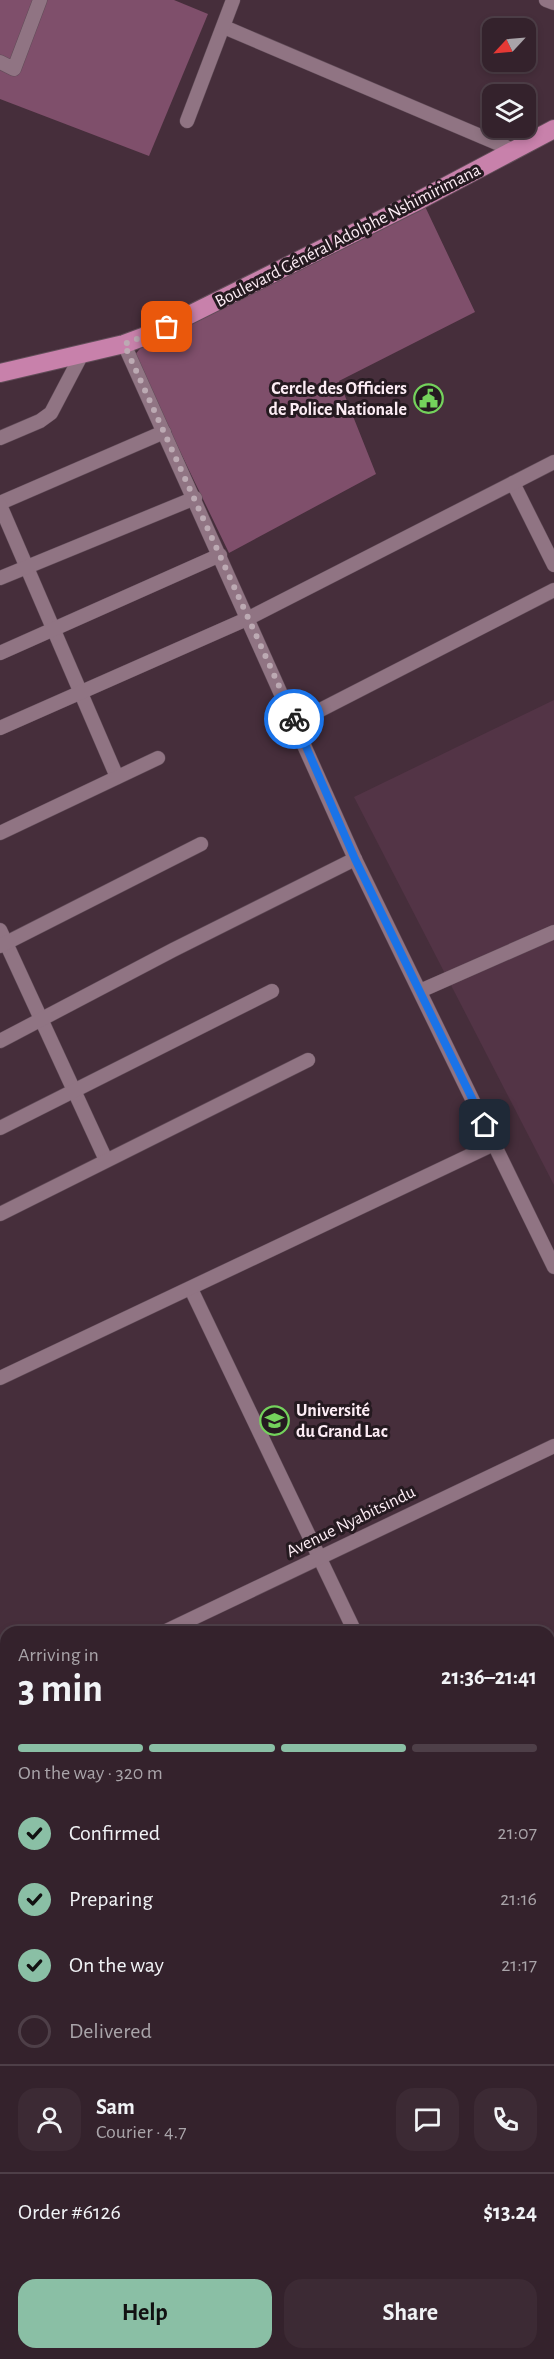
<!DOCTYPE html>
<meta charset="utf-8">
<style>
body{margin:0;font-family:"Alegreya Sans",sans-serif;background:#3c2a34;color:#f1f3f6;height:100vh;display:flex;flex-direction:column;font-size:22px;white-space:nowrap}
*{box-sizing:border-box;margin:0}
p{font-size:20px;color:#a9a4a9}
.icon{flex:none;width:33px;height:33px;fill:none;stroke:currentColor;stroke-width:2;stroke-linecap:round;stroke-linejoin:round}
.map{position:relative;flex:1;overflow:hidden}
.side{position:absolute;left:0px;top:1626px;width:555px;height:734px;display:flex;flex-direction:column;background:#34222c;border-radius:18px 18px 0 0;box-shadow:0 3px 9px #0003,0 0 0 2px #4e3f48}
.side>*{flex:none}
.needle{width:39px;rotate:244deg}
.controls{position:absolute;left:482px;top:18px;display:grid;gap:12px}
.controls a{display:grid;place-items:center;width:54px;height:54px;border-radius:12px;background:#34222c;box-shadow:0 3px 9px #0003,0 0 0 2px #4e3f48;font-size:30px}
.pin{position:absolute;display:grid;place-items:center;width:51px;height:51px;color:#fff;margin:-26px;border-radius:12px;box-shadow:0 3px 9px #0006}
.courier{position:absolute;display:grid;place-items:center;width:60px;height:60px;margin:-30px;border:4px solid #1a73e8;border-radius:50%;background:#fff;color:#222;box-shadow:0 2px 8px #0007}
.overview em{font-style:normal;font-weight:700}
.overview div{display:flex;flex-direction:column-reverse}
.overview{display:flex;align-items:center;justify-content:space-between;height:102px;padding:0 18px}
h1{font-size:39px;font-weight:700;line-height:45px}
.bar{display:grid;grid-template-columns:repeat(4,1fr);gap:9px 6px;align-content:center;height:72px;padding:0 18px}
.bar i{height:8px;border-radius:4px;background:#4e3f48}
.bar .on{background:#8abfa5}
.bar p{grid-column:span 4}
.line{display:flex;align-items:center;gap:15px;padding:0 18px;border-top:2px solid #4e3f48}
.line div{flex:1}
.round{display:grid;place-items:center;flex:none;width:63px;height:63px;border-radius:18px;background:#3c2a34}
ol{padding:0 18px;list-style:none}
li{display:flex;align-items:center;gap:18px;height:66px}
li p{margin-inline-start:auto}
li .icon{padding:6px;border-radius:50%;background:#8abfa5;color:#111;stroke-width:4}
li:last-child{color:#a9a4a9}
li i{width:33px;height:33px;border:3px solid #4e3f48;border-radius:50%}
.primary-button{display:flex;gap:12px;margin-top:auto;padding:12px 18px}
.primary-button a{flex:1;height:69px;border-radius:18px;background:#8abfa5;color:#111;font-size:24px;font-weight:700;line-height:69px;text-align:center}
.primary-button a+a{background:#3c2a34;color:#f1f3f6}
.map>svg:first-child{display:block}
</style>
<div class="map">
<svg width="554" height="2359" viewBox="0 0 554 2359">
<rect width="100%" height="100%" fill="#462e3b"/>
<polygon fill="#533446" points="554,700 554,1185 354,797"/>
<g fill="#7f4f6b">
<polygon points="0,0 174,0 208,14 149,156 0,99"/>
<polygon points="421,198 475,312 339,381 376,474 229,553 134,356 143,345"/>
</g>
<g fill="none" stroke-linecap="round" stroke-linejoin="round">
<defs>
<g id="minor">
<polyline points="546,0 554,3"/>
<polyline points="224,27 513,150"/>
<polyline points="0,62 14,69 40,0"/>
<polyline points="187,121 233,0"/>
<polyline points="124,344 355,859 554,1267"/>
<polyline points="0,438 40,421 51,413 82,354"/>
<polyline points="513,483 554,565"/>
<polyline points="0,503 164,432"/>
<polyline points="0,505 117,777"/>
<polyline points="0,578 195,498"/>
<polyline points="0,653 220,555"/>
<polyline points="295,723 554,590"/>
<polyline points="0,728 249,618 554,462"/>
<polyline points="0,833 158,758"/>
<polyline points="0,930 106,1160"/>
<polyline points="0,946 201,844"/>
<polyline points="420,991 554,932"/>
<polyline points="0,1041 173,950 355,859"/>
<polyline points="0,1128 272,991"/>
<polyline points="0,1214 308,1060"/>
<polyline points="191,1289 355,1632"/>
<polyline points="0,1378 494,1144"/>
<polyline points="164,1632 554,1446"/>
<polyline points="0,1676 6,1688"/>
<polyline points="0,1712 6,1708"/>
<polyline points="0,1854 3,1861"/>
<polyline points="0,1975 6,1972"/>
<polyline points="0,2111 6,2109"/>
<polyline points="0,2235 6,2251"/>
<polyline points="46,2354 48,2359"/>
<polyline points="128,2354 131,2359"/>
<polyline points="322,2354 325,2359"/>
<polyline points="185,2359 196,2354"/>
</g>
<polyline id="major" points="0,373 124,344 151,334 416,202 554,129"/>
</defs>
<use href="#minor" stroke="#624d59" stroke-width="15"/>
<use href="#major" stroke="#624d59" stroke-width="20"/>
<use href="#minor" stroke="#907483" stroke-width="14"/>
<use href="#major" stroke="#c881ab" stroke-width="18"/>
</g>
<g fill="none" stroke-linecap="round" stroke-linejoin="round">
<polyline stroke="#bcaab3" stroke-width="6" stroke-dasharray="0 10.8" points="167,327 124,344 294,719"/>
<polyline stroke="#1a73e8" stroke-width="8" points="294,719 355,859 485,1125"/>
</g>
<defs>
<symbol id="civic-ring" viewBox="-11 -11 22 22"><circle r="9.5" fill="#251a20" stroke="#74d25c" stroke-width="1.5"/><path d="M-.6-6.5H3V-4.5H.6V-3L4-1V1h2V6H-6V1h2V-1L-.6-3ZM-1.2 2.5V6h2.4V2.5Z" fill="#74d25c"/></symbol>
<symbol id="university-ring" viewBox="-11 -11 22 22"><circle r="9.5" fill="#251a20" stroke="#74d25c" stroke-width="1.5"/><path d="M0-5L7-2L0 1L-7-2ZM-4 1L0 2.5L4 1V4Q0 6-4 4Z" fill="#74d25c"/></symbol>
</defs>
<g fill-rule="evenodd">
<use href="#civic-ring" x="412" y="382" width="33" height="33"/>
<use href="#university-ring" x="258" y="1404" width="33" height="33"/>
</g>
<g text-anchor="middle" dominant-baseline="central" stroke-width="6" stroke-linejoin="round" paint-order="stroke">
<g font-size="18" fill="#fcecf4" stroke="#251a20">
<text transform="translate(348 236) rotate(-27)">Boulevard Général Adolphe Nshimirimana</text>
<text transform="translate(351 1522) rotate(-26)">Avenue Nyabitsindu</text>
</g>
<g font-size="18" font-weight="bold" fill="#fcecf4" stroke="#251a20" text-anchor="end">
<text x="407" y="389">Cercle des Officiers<tspan x="407" dy="21">de Police Nationale</tspan></text>
<text x="296" y="1411" text-anchor="start">Université<tspan x="296" dy="21">du Grand Lac</tspan></text>
</g>
</g>
</svg>
<div class="controls">
<a><svg class="needle" viewBox="-14 -14 28 28"><path d="M0-13l5 13h-10z" fill="#e53935"/><path d="M0 13l5-13h-10z" fill="#a9a4a9"/></svg></a>
<a><svg class="icon" aria-label="layers" viewBox="0 0 24 24"><path d="M12 4l9 5-9 5-9-5zM3 14l9 5 9-5"/></svg></a>
</div>
<div class="pin" style="left:167px;top:327px;background:#ea580c"><svg class="icon" aria-label="bag" viewBox="0 0 24 24"><path d="M5 8h14l-1 12H6zM9 8a3 3 0 0 1 6 0"/></svg></div>
<div class="pin" style="left:485px;top:1125px;background:#1f2937"><svg class="icon" aria-label="home" viewBox="0 0 24 24"><path d="M3 11l9-7 9 7M6 9v11h12V9"/></svg></div>
<div class="courier" style="left:294px;top:719px"><svg class="icon" aria-label="bike" viewBox="0 0 24 24"><circle cx="6" cy="16" r="4"/><circle cx="18" cy="16" r="4"/><path d="M6 16l4-8h5l3 8M10 8l3 8H6M13 5h3"/></svg></div>
<section class="side">
<div class="overview"><div><h1>3 min</h1><p>Arriving in</p></div><em>21:36–21:41</em></div>
<div class="bar"><i class="on"></i><i class="on"></i><i class="on"></i><i></i><p>On the way · 320 m</p></div>
<ol>
<li><svg class="icon" aria-label="check" viewBox="0 0 24 24"><path d="M5 12l5 5 9-10"/></svg>Confirmed<p>21:07</p></li>
<li><svg class="icon" aria-label="check" viewBox="0 0 24 24"><path d="M5 12l5 5 9-10"/></svg>Preparing<p>21:16</p></li>
<li><svg class="icon" aria-label="check" viewBox="0 0 24 24"><path d="M5 12l5 5 9-10"/></svg>On the way<p>21:17</p></li>
<li><i></i>Delivered</li>
</ol>
<div class="line" style="height:108px"><a class="round"><svg class="icon" aria-label="person" viewBox="0 0 24 24"><circle cx="12" cy="8" r="4"/><path d="M4 21q1-7 8-7t8 7"/></svg></a><div><b>Sam</b><p>Courier · 4.7</p></div><a class="round"><svg class="icon" aria-label="chat" viewBox="0 0 24 24"><path d="M4 5h16v11H9l-5 4z"/></svg></a><a class="round"><svg class="icon" aria-label="phone" viewBox="0 0 24 24"><path d="M5 4h4l2 5-3 2q2 4 5 5l2-3 5 2v4C11 20 4 13 5 4z"/></svg></a></div>
<div class="line" style="height:78px"><div>Order #6126</div><b>$13.24</b></div>
<div class="primary-button"><a>Help</a><a>Share</a></div>
</section>
</div>
